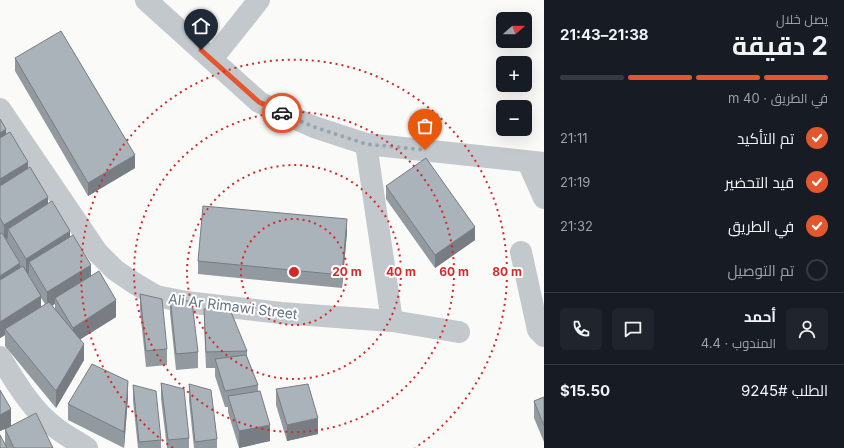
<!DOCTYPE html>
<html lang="ar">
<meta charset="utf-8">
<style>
body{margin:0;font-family:Inter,Cairo,sans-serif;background:#20242c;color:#f1f3f6;direction:rtl;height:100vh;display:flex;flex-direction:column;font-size:15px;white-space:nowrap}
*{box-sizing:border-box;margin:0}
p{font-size:13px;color:#9ea1a6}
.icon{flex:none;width:22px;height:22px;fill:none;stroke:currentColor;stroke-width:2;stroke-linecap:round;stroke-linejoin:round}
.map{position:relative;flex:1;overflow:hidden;direction:ltr}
.side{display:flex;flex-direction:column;background:#171b24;width:300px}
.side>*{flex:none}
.needle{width:26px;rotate:70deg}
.controls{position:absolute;left:496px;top:12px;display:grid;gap:8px}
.controls a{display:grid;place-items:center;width:36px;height:36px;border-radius:6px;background:#171b24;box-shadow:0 4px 16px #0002;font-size:20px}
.pin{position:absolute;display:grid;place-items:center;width:34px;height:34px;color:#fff;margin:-41px -17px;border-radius:50% 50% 50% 0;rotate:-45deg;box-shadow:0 0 4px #0007}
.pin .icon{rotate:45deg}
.courier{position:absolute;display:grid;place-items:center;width:40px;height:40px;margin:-20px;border:3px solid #e4572e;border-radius:50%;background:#fff;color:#222;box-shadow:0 1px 5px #0007}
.head em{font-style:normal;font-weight:700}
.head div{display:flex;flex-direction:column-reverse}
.head{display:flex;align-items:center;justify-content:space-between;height:68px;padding:0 16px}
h1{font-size:26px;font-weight:700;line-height:30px}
.bar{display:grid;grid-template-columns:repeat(4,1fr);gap:6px 4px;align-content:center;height:48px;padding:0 16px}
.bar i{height:5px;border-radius:3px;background:#363941}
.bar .on{background:#e4572e}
.bar p{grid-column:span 4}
.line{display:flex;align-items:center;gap:10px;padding:0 16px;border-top:1px solid #363941}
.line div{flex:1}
.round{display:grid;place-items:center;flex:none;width:42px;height:42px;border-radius:6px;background:#20242c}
ol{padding:0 16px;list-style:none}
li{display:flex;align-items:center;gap:12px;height:44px}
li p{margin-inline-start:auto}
li .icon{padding:4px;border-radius:50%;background:#e4572e;color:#fff;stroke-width:4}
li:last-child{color:#9ea1a6}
li i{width:22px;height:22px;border:2px solid #363941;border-radius:50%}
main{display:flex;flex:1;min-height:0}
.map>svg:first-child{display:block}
</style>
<main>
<section class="side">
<div class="head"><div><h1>2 دقيقة</h1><p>يصل خلال</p></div><em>21:38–21:43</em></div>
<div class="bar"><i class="on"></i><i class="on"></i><i class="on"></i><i></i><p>في الطريق · 40 m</p></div>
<ol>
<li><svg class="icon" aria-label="check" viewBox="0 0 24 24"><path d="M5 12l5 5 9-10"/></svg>تم التأكيد<p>21:11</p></li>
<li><svg class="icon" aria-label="check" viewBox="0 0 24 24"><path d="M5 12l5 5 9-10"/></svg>قيد التحضير<p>21:19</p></li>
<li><svg class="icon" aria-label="check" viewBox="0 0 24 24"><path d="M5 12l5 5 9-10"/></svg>في الطريق<p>21:32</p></li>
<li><i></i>تم التوصيل</li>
</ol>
<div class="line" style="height:72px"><a class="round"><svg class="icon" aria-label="person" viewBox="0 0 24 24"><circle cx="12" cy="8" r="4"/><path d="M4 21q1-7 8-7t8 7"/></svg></a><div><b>أحمد</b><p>المندوب · 4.4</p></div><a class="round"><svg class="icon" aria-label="chat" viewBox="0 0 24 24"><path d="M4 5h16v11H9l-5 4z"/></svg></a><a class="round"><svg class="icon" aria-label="phone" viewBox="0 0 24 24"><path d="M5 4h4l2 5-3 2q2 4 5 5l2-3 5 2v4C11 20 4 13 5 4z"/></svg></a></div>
<div class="line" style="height:52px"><div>الطلب #9245</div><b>$15.50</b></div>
</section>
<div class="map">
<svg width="544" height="448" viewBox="0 0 544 448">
<rect width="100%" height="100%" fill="#fafaf8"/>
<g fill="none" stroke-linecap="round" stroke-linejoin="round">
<g stroke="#c3c8cc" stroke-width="22">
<polyline points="146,0 259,102 269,107 314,127 366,144 544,163"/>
<polyline points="212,59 259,0"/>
<polyline points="0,109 97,252 115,270 134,283 156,296 186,302 281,313 392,321 459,332"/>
<polyline points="366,144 392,321"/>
<polyline points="528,162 544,198"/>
<polyline points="521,252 538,330 544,336"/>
<path d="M0,357c15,24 32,54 56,71 10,8 21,13 31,20"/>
</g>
</g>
<g fill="#929a9f" fill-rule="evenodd">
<polygon points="15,58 135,168 88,196 15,71"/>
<path d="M0,119l6,15 22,34 20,36 22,33 21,38 25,42 -36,22 4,21 -28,48 -51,-62v-11l-5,3zM41,298l4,6 -4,3zM55,304v5l-3,-4z"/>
<polygon points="386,186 475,240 435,268 386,199"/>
<polygon points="347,232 342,288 198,274 198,261"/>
<polygon points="140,294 167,349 167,365 146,367 140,310"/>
<polygon points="170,297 198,352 198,368 176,370 170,313"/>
<polygon points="204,309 247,351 247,356 258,385 258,391 270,441 239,448 228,412 228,407 225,407 215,376 215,368 206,368 204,325"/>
<polygon points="161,383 189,438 189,448 167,448 161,399"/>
<polygon points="189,384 217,439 217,448 194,448 189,401"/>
<polygon points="133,385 161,440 161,448 138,448 133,401"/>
<polygon points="276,389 318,434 287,441 276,405"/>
<polygon points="0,390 11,425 53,448 0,448 5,444 5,429 0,431"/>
<polygon points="128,397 124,448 68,420 68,404"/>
<polygon points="544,397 544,442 534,418 534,401"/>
</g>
<g fill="#777d82">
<polygon points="6,129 6,145 0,149 0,133"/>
<polygon points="135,155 135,168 88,196 88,183"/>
<polygon points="28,162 28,178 0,196 0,179"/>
<polygon points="48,197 48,213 8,229 8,238 4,241 4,225"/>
<polygon points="347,219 347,232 342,288 342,275"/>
<polygon points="475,227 475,240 435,268 435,255"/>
<polygon points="70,231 70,247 29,262 29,273 26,275 26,259"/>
<polygon points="20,263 20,279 0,292 0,276"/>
<polygon points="91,265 91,281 55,298 55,304 47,308 47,292"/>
<polygon points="41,296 41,312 5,329 5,335 0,338 0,322"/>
<polygon points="116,300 116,317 73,344 73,328"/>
<polygon points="84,344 84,360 56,408 56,391"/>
<polygon points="128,381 128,397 124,448 124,432"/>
<polygon points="11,409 11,426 0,431 0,415"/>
<polygon points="318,418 318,434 287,441 287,425"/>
<polygon points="270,425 270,441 239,448 239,431"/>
</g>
<g fill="#aab3b9" stroke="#777d82">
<polygon points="61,31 135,155 88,183 15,58"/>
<polygon points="0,119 6,129 0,133"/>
<polygon points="10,132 28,162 0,179 0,138"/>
<polygon points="426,158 475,227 435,255 386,186"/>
<polygon points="30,167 48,197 4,225 0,218 0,186"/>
<polygon points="52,201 70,231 26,259 8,229"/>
<polygon points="203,206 347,219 342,275 198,261"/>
<polygon points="2,233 20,263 0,276 0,234"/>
<polygon points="73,235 91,265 47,292 29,262"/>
<polygon points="23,266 41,296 0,322 0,280"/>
<polygon points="99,271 116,300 73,328 55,298"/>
<polygon points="140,294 162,299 167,349 146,351"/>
<polygon points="170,297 192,302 198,352 176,354"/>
<polygon points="49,302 84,344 56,391 5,329"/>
<polygon points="229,307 247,351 206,352 204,309"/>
<polygon points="246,355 258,385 225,391 215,359"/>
<polygon points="92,364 128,381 124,432 68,404"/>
<polygon points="161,383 184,389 189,438 168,440"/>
<polygon points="189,384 211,390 217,439 195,442"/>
<polygon points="308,384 318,418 287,425 276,389"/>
<polygon points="133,385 156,391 161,440 139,442"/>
<polygon points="0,390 11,409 0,415"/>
<polygon points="260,391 270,425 239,431 228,396"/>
<polygon points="544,397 544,426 534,401"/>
<polygon points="36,413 53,448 14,448 5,429"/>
<polygon points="0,435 7,448 0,448"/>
</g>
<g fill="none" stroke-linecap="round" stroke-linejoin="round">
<polyline stroke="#99a4ac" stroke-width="4" stroke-dasharray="0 7.2" points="282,113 314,127 366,144 425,150"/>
<polyline stroke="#e4572e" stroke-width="5" points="201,50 259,102 282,113"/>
</g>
<g fill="none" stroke="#d62828" stroke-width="2" stroke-dasharray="2 4">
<circle cx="294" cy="272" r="53"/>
<circle cx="294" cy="272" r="107"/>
<circle cx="294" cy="272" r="160"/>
<path d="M173 448A213 213 0 1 1 415 448"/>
</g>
<g text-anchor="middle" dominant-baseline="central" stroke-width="4" stroke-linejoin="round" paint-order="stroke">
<g font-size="14" fill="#657683" stroke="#fff">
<text transform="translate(233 306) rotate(7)">Ali Ar Rimawi Street</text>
</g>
</g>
<circle cx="294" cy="272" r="6" fill="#d62828" stroke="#fff" stroke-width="2"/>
<g font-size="12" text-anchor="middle" font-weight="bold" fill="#d62828" stroke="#fff" stroke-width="4" stroke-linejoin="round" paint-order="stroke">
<text x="347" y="276">20 m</text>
<text x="401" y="276">40 m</text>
<text x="454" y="276">60 m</text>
<text x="507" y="276">80 m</text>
</g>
</svg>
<div class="controls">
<a><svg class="needle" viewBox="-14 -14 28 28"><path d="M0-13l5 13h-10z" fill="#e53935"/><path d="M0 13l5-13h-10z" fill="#9ea1a6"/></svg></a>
<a>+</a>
<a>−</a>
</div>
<div class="pin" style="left:425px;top:150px;background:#ea580c"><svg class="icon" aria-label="bag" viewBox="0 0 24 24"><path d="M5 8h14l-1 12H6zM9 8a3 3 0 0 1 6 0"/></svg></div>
<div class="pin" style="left:201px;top:50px;background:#1f2937"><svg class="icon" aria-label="home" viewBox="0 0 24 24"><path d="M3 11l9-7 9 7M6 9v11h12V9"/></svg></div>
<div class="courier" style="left:282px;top:113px"><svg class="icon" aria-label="car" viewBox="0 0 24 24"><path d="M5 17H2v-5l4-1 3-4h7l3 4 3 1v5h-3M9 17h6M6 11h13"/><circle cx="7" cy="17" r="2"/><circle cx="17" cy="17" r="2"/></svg></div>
</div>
</main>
